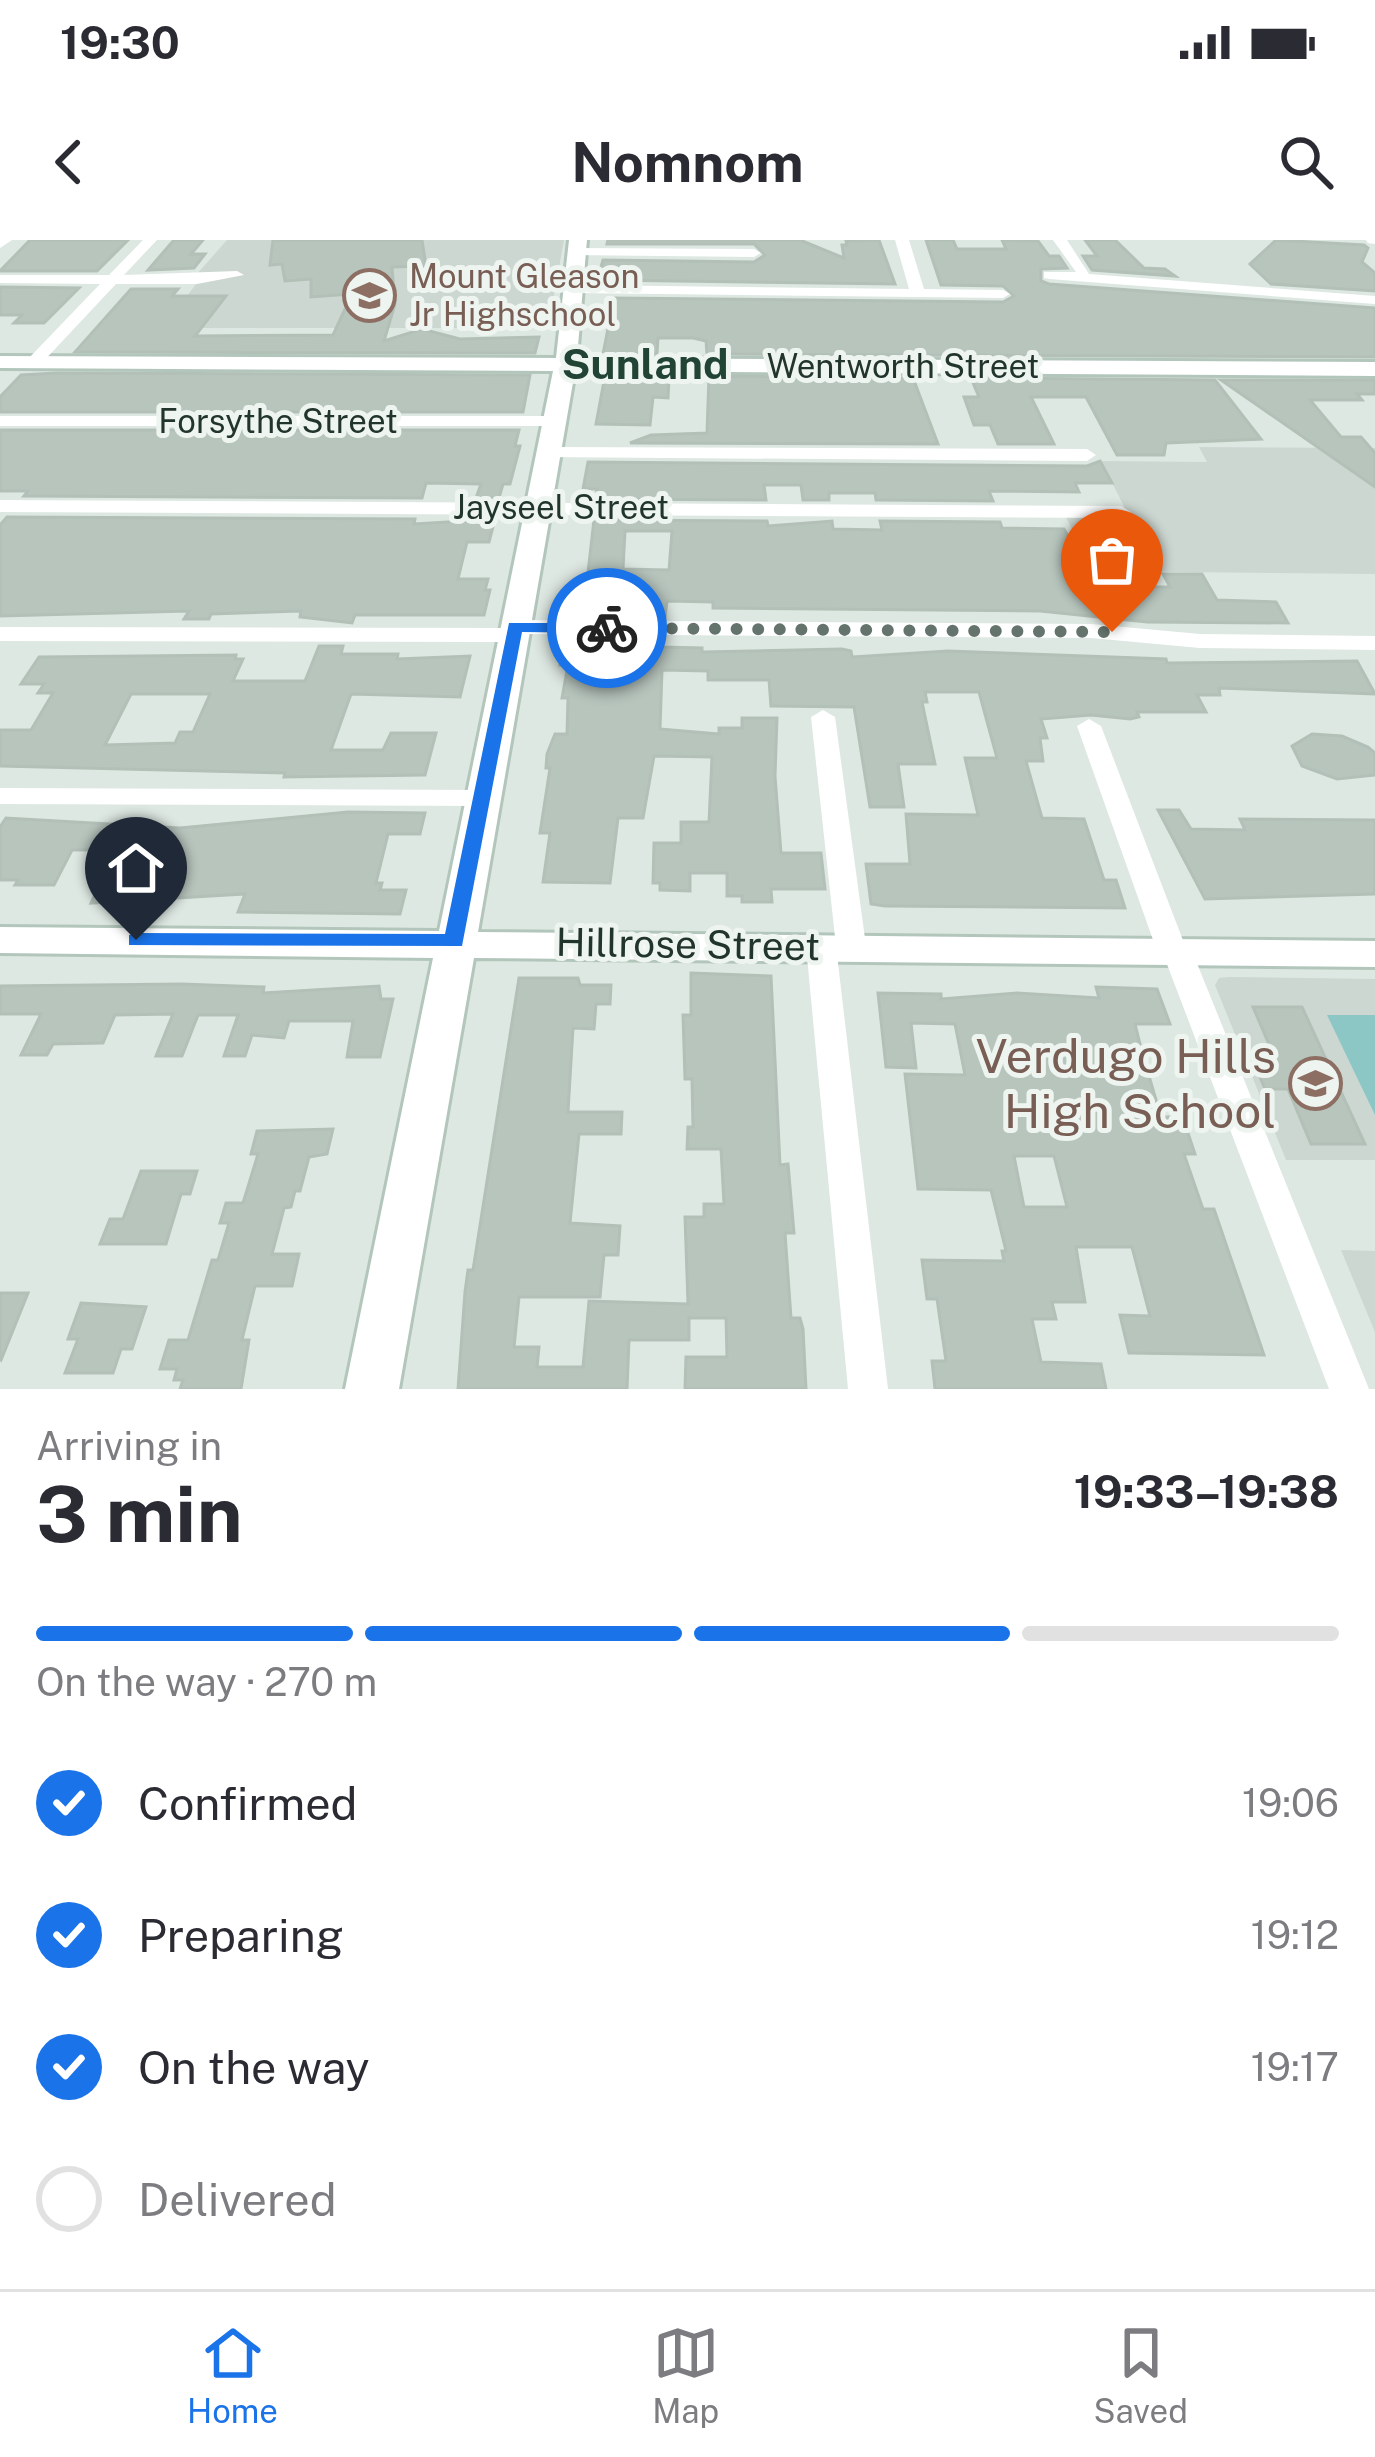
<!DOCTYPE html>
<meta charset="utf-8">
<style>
body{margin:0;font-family:"Public Sans",sans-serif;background:#f7f7f7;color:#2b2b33;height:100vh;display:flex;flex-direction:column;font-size:45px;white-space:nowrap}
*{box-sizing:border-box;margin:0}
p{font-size:39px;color:#7c7c81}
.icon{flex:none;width:66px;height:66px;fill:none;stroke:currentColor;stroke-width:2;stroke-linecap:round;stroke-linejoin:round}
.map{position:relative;height:1149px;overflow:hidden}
.details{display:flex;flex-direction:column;background:#fff;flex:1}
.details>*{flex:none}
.pin{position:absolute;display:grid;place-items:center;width:102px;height:102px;color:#fff;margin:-123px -51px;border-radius:50% 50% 50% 0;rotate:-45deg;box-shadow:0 0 12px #0007}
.pin .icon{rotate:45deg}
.courier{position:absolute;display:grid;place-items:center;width:120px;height:120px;margin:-60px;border:9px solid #1a73e8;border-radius:50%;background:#fff;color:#222;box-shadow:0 3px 15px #0007}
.headline em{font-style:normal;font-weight:700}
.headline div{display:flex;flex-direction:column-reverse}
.headline{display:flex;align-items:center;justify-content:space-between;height:204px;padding:0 36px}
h1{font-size:78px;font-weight:700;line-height:90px}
.bar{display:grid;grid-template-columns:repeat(4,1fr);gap:18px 12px;align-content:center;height:144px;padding:0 36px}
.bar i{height:15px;border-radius:9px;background:#e1e1e2}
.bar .current{background:#1a73e8}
.bar p{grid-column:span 4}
ol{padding:0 36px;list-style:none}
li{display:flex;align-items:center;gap:36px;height:132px}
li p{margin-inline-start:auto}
li .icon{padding:12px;border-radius:50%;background:#1a73e8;color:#fff;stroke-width:4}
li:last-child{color:#7c7c81}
li i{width:66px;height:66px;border:6px solid #e1e1e2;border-radius:50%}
.status{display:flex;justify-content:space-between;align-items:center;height:84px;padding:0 60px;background:#fff;direction:ltr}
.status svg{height:33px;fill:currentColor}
header{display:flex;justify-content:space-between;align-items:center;height:156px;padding:0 36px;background:#fff;font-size:54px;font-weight:700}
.menu{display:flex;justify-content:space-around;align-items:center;height:168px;border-top:3px solid #e1e1e2;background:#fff;font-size:33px;color:#7c7c81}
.menu a{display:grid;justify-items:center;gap:6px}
.menu .current{color:#1a73e8}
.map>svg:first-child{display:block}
</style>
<div class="status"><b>19:30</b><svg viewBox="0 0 49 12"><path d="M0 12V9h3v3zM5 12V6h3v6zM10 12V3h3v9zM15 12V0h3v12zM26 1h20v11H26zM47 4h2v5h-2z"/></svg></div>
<header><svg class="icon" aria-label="back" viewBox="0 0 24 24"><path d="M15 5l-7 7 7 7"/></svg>Nomnom<svg class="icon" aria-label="search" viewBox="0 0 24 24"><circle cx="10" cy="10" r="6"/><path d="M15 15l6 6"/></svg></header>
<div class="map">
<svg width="1375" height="1149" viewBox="0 0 1375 1149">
<rect width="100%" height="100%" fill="#dee8e2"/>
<g fill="#cdd7d1">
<polygon points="227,0 564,0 548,88 163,88 196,44 196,35"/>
<polygon points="1199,207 1375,208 1375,334 1092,331 1066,277 1130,278 1101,221 1207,222"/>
<polygon points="1229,737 1375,739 1375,920 1286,920 1215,745 1219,738"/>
<polygon points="1341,1010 1375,1011 1375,1092"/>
</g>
<polygon fill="#8cc6c5" points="1327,775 1375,775 1375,875"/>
<g fill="#b7c5bd" stroke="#b2c0b8" stroke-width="3" fill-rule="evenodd">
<polygon points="30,0 128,0 97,31 0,31"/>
<polygon points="174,0 203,0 191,14 205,14 194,28 148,30"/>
<polygon points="273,0 422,0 426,26 392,27 395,64 384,101 422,89 460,99 539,97 535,113 75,112 131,49 178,49 172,56 226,56 195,96 333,95 352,54 311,57 311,39 285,41 282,24 270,25"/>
<polygon points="608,0 800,0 844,18 842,5 847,5 846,1 879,0 895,44 607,40 609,27 601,27 603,20 754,22 765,15 754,4 607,4"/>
<polygon points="926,0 953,0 957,9 1006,9 1002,0 1038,1 1049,16 1059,16 1067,28 1041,29 1041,41 1049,44 1375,68 1375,117 707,114 706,101 693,98 658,98 657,114 603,114 614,58 1003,62 1014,56 1003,46 941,45"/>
<polygon points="1085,0 1115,0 1144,28 1165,29 1175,36 1092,30 1083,16 1097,16"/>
<polygon points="1276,0 1364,5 1368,8 1362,22 1375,33 1375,51 1271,44 1250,24"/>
<polygon points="0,47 79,48 44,83 14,83 22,75 0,75"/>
<polygon points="56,133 530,135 523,172 0,172 0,157 21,135"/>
<polygon points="600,136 669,138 668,158 653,157 650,185 596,184 604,141 599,141"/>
<polygon points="709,136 913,138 938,204 630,203 651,195 707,193"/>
<polygon points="971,138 1215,140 1261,199 1166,203 1164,215 1117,215 1086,157 1031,157 1054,204 998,204 990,185 974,185 964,157 979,157"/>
<polygon points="1221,140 1375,140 1375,154 1357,154 1362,160 1310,160 1341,197 1361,197 1375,213 1375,247"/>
<polygon points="0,190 519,190 515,206 520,206 510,244 503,244 499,258 476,258 481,244 426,243 422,258 24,256 28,251 0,251"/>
<polygon points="1100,221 1112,243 1075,243 1079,252 989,251 993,261 876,260 875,253 829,253 829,260 803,260 801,245 764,245 766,260 596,259 597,249 583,249 588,222 1087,226"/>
<polygon points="7,277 415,279 414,284 495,279 489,302 467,302 458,339 488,339 485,350 490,350 484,375 355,375 352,383 300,377 301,371 211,374 209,379 184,379 189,371 0,376 0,285"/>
<path d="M594,280l173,1 1,5 64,-5 1,8 49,1 -2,-9 120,1 2,6 62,1 32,58h74l-7,-13h39l15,26 59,2 12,21 -141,-1 -107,-11 -327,-3v-6l-46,-1 -2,16 -82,-1zM625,291h47l-3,39 -46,-1z"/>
<polygon points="579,399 663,399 662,407 702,408 702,412 842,409 851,411 852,417 948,411 1166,419 1167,423 1357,421 1375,454 1219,448 1220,455 1197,455 1206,472 1137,472 1139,477 1130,479 1091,475 1041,479 1047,498 1040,498 1043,521 1026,521 1042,578 1084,579 1104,640 1116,640 1125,668 885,666 871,664 866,624 910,624 906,574 978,575 965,518 997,518 979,452 925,452 927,462 922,462 935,524 898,524 904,567 870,567 854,467 771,466 769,440 708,440 708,431 662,430 660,489 719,494 719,488 742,488 742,478 777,478 775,536 781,613 821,613 825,649 771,649 772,662 742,662 742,656 727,656 727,633 690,633 690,651 660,650 660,643 653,643 654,603 681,603 681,582 709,582 712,517 654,516 643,578 618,578 610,643 543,642 550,593 540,593 550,528 546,528 547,514 555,494 567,494 568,458 562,458 568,425 560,425 563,405 578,405"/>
<path d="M319,406h24l-2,8h57l-1,5 73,-3 -10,41 -109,-3 -20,56h52l8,-17h45l-11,42 -141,2 1,-4 -285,-7v-36h31l22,-37h-15l6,-9h-23l18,-27 197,-2 -1,4h8l-10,22h72zM131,454h79l-17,38h-13l-5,11 -70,2z"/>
<polygon points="1312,494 1342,496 1368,507 1375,513 1375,535 1337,539 1302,526 1292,506"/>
<polygon points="1158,570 1179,570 1191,589 1245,590 1240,579 1375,580 1375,654 1205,659"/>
<polygon points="348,572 425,573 420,594 388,594 376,643 382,643 380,650 406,650 400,674 238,672 245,654 91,663 116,610 72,610 54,645 15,645 18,640 0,640 0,587 6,578 180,588"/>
<polygon points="691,733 771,736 780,925 788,924 794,993 785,993 791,1078 800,1078 803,1089 806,1149 685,1149 686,1117 727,1117 726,1078 689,1078 689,1100 629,1100 627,1149 458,1149 465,1052 468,1030 473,1030 519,738 578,738 580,745 611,745 610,764 596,764 594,789 573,788 568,872 622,872 621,894 579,894 570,983 620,986 618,1015 604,1015 600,1057 519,1057 514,1107 539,1107 537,1127 583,1127 589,1061 688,1064 685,977 704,977 704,964 724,964 721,909 687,909 688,887 693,887 692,839 685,839 683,775 691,775"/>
<polygon points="182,744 264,747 263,753 379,746 381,759 393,759 380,817 347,817 353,781 289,781 284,798 252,795 245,816 224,816 238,775 198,775 182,816 156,816 173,774 115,775 103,803 53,804 47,815 21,815 41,774 0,774 0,746"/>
<path d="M1096,747l61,2 13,35h-35l7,28 19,65h16l4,10h5l9,27h-11l19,55h11l50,146 -135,-2 -9,-38 30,1 -18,-69h-56l9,55h-33l4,17h-24l9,43 60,2 5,25h-171l-3,-28h14l-9,-62h-10l-5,-39 82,1 -2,-10h4l-15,-61 -73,-1 -13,-115 60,1 -10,-51 -44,-1 5,45 -30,-1 -8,-74 63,1v5l76,-6 82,5zM1014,916h40l13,51h-43z"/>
<polygon points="1253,767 1302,767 1365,904 1311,904 1288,849 1265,849 1251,816 1274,816"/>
<polygon points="333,889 327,914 309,917 300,951 295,951 291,967 284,968 272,1014 299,1014 292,1046 255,1046 242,1100 249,1100 241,1149 180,1149 183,1140 174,1140 177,1129 160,1129 169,1100 188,1100 212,1020 218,1020 229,983 220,983 226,963 243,963 258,914 251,914 257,891"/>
<polygon points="141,931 197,931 190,954 181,954 166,1004 100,1004 110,979 123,979"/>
<polygon points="0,1053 28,1053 1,1120 0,1119"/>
<polygon points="81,1063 146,1067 132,1109 121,1109 113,1133 65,1133 78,1099 68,1099"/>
</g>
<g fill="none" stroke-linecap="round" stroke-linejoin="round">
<defs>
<polygon id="secondary" points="569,0 587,0 577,118 1375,122 1375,136 575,131 478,692 1375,701 1375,727 474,718 399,1149 345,1149 433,718 0,713 0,687 439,691 553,131 0,128 0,116 556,118"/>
</defs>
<use href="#secondary" stroke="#b3c6bc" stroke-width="6"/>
<g fill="#fff" fill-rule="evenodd">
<polygon points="0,0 12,0 0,8"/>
<polygon points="143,0 157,0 124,35 237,31 244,35 197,44 116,44 40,125 28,125 28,119 100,44 0,43 0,35 109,35"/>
<polygon points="895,0 909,0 924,49 1003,50 1010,54 1003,58 575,53 568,49 575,45 909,49"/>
<polygon points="1053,0 1067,0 1089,34 1375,56 1375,64 1049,39 1044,38 1044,32 1076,32"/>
<polygon points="1366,0 1375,0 1375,4 1368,3"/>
<polygon points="575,8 754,9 761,13 754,17 570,15"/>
<polygon points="0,176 555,176 564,181 555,186 0,186"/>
<polygon points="548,207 1087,209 1096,215 1087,221 542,217 542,209"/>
<polygon points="0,260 1121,266 1131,272 1121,278 0,272"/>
<polygon points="515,380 1091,384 1200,394 1375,396 1375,410 1200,408 1091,398 524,394 513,402 0,401 0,387 505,388"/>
<polygon points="823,470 835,477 866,706 862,713 851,716 836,706 888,1149 848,1149 806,706 810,699 821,696 836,706 811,477"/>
<polygon points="1089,479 1101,486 1184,703 1192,711 1369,1149 1329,1149 1165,719 1157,711 1077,486"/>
<polygon points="0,548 482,550 495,558 482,566 0,564"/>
</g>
<use href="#secondary" fill="#fff" fill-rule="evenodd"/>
</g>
<polygon fill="#1a73e8" points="509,383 607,383 615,388 607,393 522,392 462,706 129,705 129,695 136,693 445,694"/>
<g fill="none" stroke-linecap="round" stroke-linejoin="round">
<polyline stroke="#64746c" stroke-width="12" stroke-dasharray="0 21.6" points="607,388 1112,392"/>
</g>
<defs>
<symbol id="school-ring" viewBox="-11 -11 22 22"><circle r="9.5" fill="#eef5f0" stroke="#8d6e63" stroke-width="1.5"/><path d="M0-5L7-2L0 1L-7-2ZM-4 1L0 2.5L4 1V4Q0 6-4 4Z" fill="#8d6e63"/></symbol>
</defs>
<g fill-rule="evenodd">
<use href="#school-ring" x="340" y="26" width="59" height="59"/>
<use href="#school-ring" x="1286" y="814" width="59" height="59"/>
</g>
<g text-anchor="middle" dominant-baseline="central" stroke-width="10" stroke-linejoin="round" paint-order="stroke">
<g font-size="33" fill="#785e54" stroke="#eef5f0" text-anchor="start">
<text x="409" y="36">Mount Gleason<tspan x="409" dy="38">Jr Highschool</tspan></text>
</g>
<g font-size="33" fill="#22352c" stroke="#eef5f0">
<text x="903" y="126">Wentworth Street</text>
<text x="278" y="181">Forsythe Street</text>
<text x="561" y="267">Jayseel Street</text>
</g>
<g font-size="39" fill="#22352c" stroke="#eef5f0">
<text transform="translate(688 704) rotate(1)">Hillrose Street</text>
</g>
<g font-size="42" font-weight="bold" fill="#214435" stroke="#eef5f0">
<text x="645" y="123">Sunland</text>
</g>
<g font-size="48" fill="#785e54" stroke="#eef5f0" text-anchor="end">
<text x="1276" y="815">Verdugo Hills<tspan x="1276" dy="55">High School</tspan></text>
</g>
</g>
</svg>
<div class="pin" style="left:1112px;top:392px;background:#ea580c"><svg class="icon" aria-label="bag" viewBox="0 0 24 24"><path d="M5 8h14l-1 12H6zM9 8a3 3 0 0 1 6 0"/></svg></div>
<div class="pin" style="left:136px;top:700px;background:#1f2937"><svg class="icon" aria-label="home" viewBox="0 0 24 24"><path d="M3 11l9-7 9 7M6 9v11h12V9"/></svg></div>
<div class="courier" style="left:607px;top:388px"><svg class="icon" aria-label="bike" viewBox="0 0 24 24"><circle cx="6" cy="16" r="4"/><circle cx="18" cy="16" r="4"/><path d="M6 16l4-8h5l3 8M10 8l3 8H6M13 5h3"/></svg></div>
</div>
<section class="details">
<div class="headline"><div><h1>3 min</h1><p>Arriving in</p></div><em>19:33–19:38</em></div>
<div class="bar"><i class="current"></i><i class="current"></i><i class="current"></i><i></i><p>On the way · 270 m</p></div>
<ol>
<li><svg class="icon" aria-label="check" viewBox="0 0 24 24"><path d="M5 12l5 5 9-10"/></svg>Confirmed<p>19:06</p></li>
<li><svg class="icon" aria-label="check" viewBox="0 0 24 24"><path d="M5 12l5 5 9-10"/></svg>Preparing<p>19:12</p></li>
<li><svg class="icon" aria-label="check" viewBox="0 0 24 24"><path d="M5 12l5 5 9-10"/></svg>On the way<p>19:17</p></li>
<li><i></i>Delivered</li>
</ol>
</section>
<nav class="menu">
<a class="current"><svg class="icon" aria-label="home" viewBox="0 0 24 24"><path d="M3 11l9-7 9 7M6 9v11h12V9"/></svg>Home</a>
<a><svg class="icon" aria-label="map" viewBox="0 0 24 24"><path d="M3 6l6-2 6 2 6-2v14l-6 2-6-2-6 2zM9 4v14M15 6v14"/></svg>Map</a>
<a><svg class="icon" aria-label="saved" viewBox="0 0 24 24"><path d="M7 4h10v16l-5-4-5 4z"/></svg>Saved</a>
</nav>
